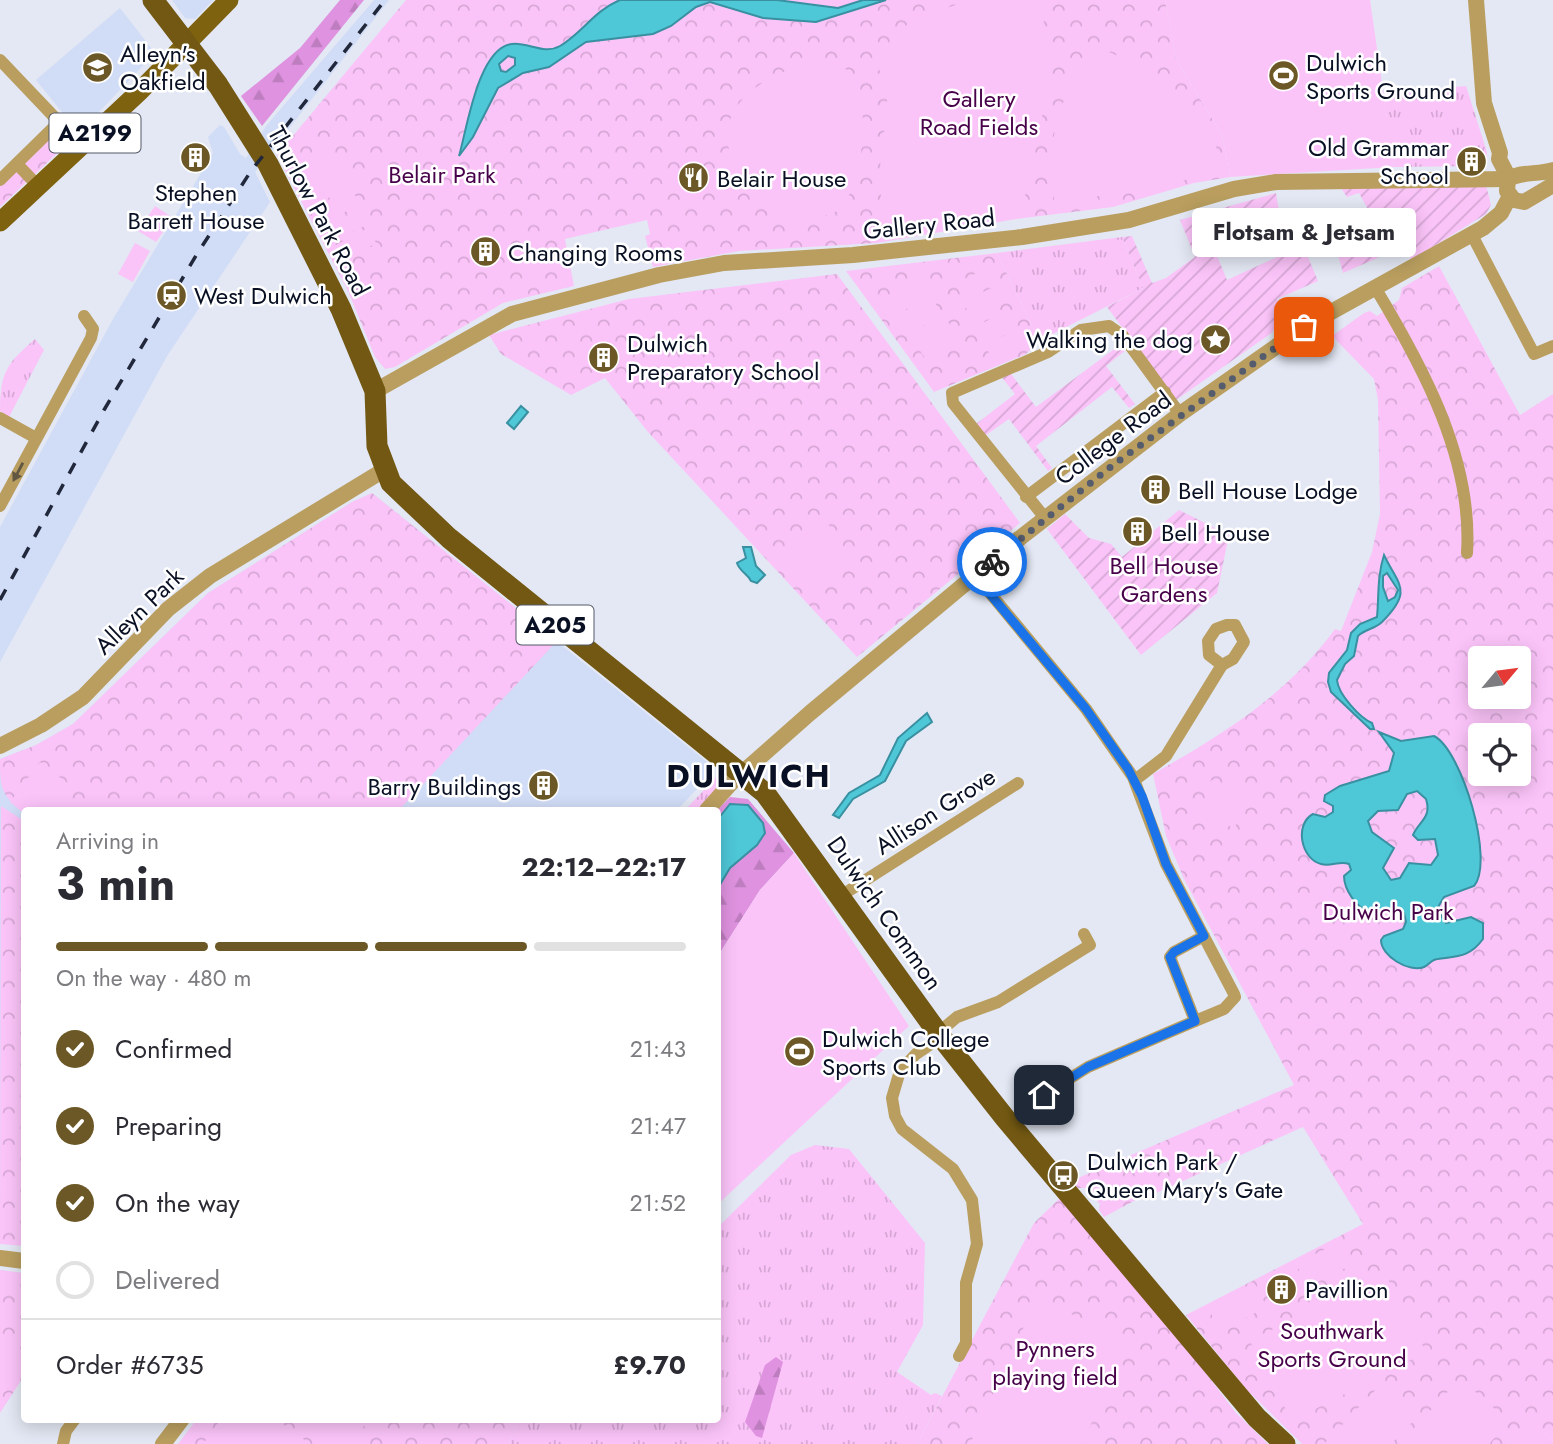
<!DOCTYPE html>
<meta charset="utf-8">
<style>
body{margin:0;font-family:Jost,sans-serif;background:#f2f2f3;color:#2b2b33;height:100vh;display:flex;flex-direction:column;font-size:26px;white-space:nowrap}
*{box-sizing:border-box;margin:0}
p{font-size:23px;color:#7c7c81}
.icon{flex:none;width:38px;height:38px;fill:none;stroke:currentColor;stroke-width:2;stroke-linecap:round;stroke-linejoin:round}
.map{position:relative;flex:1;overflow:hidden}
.side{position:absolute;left:21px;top:807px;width:700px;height:616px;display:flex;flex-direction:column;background:#fff;border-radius:7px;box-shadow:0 4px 18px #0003}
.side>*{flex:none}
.needle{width:46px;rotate:61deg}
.fabs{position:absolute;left:1468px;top:646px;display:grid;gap:14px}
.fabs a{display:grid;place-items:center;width:63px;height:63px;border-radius:7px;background:#fff;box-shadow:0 4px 18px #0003;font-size:35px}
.pin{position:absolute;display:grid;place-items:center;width:60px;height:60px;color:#fff;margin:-30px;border-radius:14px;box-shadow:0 4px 10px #0006}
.courier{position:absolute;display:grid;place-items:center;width:70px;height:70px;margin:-35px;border:5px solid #1a73e8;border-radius:50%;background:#fff;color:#222;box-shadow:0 2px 9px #0007}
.bubble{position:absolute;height:49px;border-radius:7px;background:#fff;box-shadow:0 4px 18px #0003;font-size:23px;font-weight:700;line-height:49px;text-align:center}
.head em{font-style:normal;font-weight:700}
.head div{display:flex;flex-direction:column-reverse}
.head{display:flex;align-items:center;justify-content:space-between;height:119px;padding:0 35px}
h1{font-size:46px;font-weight:700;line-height:52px}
.bar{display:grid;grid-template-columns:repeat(4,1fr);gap:10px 7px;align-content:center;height:84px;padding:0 35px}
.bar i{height:9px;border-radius:5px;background:#e1e1e2}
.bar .on{background:#6c5826}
.bar p{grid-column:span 4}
.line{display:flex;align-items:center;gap:18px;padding:0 35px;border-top:2px solid #e1e1e2}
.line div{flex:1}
ol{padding:0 35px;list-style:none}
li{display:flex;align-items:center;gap:21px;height:77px}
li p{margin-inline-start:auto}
li .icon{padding:7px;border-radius:50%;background:#6c5826;color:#fff;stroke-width:4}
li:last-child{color:#7c7c81}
li i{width:38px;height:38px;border:4px solid #e1e1e2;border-radius:50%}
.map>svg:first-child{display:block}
</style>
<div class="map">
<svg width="1553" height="1444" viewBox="0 0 1553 1444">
<defs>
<pattern id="grass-tufts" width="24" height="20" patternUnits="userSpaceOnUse" patternTransform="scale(1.75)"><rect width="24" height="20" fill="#fbc4f9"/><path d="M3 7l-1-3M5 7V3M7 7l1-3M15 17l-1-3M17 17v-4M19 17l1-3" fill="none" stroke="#d6a7d5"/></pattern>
<pattern id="forest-firs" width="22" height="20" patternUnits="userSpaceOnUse" patternTransform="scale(1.75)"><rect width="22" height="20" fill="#df92df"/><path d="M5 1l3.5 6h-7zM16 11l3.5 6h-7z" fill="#be7dbf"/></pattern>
<pattern id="park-crowns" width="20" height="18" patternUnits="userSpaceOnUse" patternTransform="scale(1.75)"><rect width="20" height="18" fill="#fbc4f9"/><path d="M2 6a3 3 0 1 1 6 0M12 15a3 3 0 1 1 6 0" fill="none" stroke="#d6a7d5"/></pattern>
<pattern id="garden-furrows" width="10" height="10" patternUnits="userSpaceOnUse" patternTransform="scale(1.75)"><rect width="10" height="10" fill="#fbc4f9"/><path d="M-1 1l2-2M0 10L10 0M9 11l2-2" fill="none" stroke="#d6a7d5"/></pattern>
</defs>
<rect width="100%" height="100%" fill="#e3e8f4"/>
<g fill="#d1dcf6">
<polygon points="172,0 213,0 195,19 185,18"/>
<polygon points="374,0 389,0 255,172 270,202 167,356 0,662 0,527 113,319 213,153 208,137 220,125 224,127 240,154 246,158 266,126"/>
<polygon points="120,8 155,53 79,133 36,80"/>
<polygon points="372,493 712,766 713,772 677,810 24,810 24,1246 0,1242 0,759 36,745 73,724 208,593 352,502"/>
</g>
<g fill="url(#grass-tufts)">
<polygon points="1466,86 1487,152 1486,166 1394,167 1383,93"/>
<polygon points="1122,237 1143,288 1039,341 997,253"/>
<path d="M35,339l9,11 -35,67 -9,-6c0,-38 6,-47 35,-72z"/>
<polygon points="719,774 722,777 719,786 697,810 685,810"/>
<polygon points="815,1145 849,1149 925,1243 923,1325 897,1372 931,1395 935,1393 942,1396 917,1444 509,1444 518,1419 718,1419 718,1227 791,1155"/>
</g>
<g fill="url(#forest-firs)">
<polygon points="340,0 364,0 262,126 241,96 300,48"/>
<path d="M730,797l18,2 46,54 -34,37 -42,66c0,-29 -8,-66 13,-89 12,-12 26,-18 34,-34l-2,-10 -16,-19h-17l-12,15 -1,-9z"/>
<polygon points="776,1357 783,1362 762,1438 756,1436 745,1422 765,1365"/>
</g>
<g fill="url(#park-crowns)" fill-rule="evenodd">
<polygon points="406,0 1165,0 1176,59 1222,135 1230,177 1194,183 1113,207 1016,219 877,243 739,251 653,267 645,236 650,234 647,220 565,239 574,286 503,303 395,367 385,369 375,357 348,291 277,155"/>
<polygon points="58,128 70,141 0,207 0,185"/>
<polygon points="997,253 1039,341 1026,354 934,392 846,271"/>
<path d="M1439,266l81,149 33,-21v1048l-23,-22 -23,24h-205l-55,-54 -61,-75 177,-91 -60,-97 -158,71 -2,-2 -39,21 -5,-7 1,-6 -15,-16h-7l-7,-7 223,-96 -110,-206 -18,-43 -13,-62c70,-40 134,-79 182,-145l6,2 31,-79 8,-38 -2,-114 -4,-21 -42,-43 32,-23 6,-2 7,5 22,-16 3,-12zM1480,658h39v38h-39zM1480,735h39v39h-39z"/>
<polygon points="837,274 1020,523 857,657 648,432 605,378 571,395 501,354 489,335 629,299"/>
<path d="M372,493l185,148 -158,169h-375v3c-23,-18 -24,-25 -24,-54l36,-14 37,-21 135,-131 144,-91z"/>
<polygon points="1,806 24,821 24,1246 0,1244"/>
<polygon points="1060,1198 1183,1343 1236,1413 1268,1444 917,1444 1034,1223"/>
<polygon points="0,1270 24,1273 24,1376 0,1413"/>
<polygon points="197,1419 518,1419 509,1444 178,1444"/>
</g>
<g fill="url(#garden-furrows)">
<polygon points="1486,185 1491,205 1486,214 1411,260 1405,246 1343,273 1336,248 1333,248 1326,232 1370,213 1359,193 1347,197 1341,188"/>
<polygon points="1276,193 1280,218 1213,246 1227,280 1303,245 1318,281 1277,299 1287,323 1273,330 1273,332 1176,400 1107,307 1143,288 1122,237 1132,236 1152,283 1166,278 1195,257 1180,220"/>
<polygon points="1121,344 1126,350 1106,366 1135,404 1129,408 1112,387 1036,446 1052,468 1048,471 1009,419 986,435 976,424 1015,394 1000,375 1008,370 1036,407"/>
<polygon points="1179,510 1229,535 1217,593 1141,655 1047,529 1065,514 1089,538 1111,544 1122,557"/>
</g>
<g fill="#fbc4f9">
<polygon points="971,0 1035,0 1042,9 1051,73 1027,190 1016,219 941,226 917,236 894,237 882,218 880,180 881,141 887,121 887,95 879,69 882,53 912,19"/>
<polygon points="1165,0 1370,0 1394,167 1230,177 1222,135 1176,59"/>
<path d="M1109,52c47,19 78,50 108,91l-4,24 -50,23 -65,6 -24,10 -19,-4 -7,-26 9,-60 20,-44 12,-15z"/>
<path d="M820,61c64,-7 45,133 17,150 -11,6 -28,7 -41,8 -42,3 -78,-63 -66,-99 11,-33 59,-54 90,-59z"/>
<polygon points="333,154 341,169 309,186 301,171"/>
<polygon points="343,172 350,186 319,203 311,189"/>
<polygon points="352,190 360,204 328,221 320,207"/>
<polygon points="155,206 173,218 156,242 138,231"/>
<polygon points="362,208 370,223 338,239 330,225"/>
<polygon points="368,228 376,243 340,263 332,247"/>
<polygon points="135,243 150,251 133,282 118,274"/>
<polygon points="988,267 995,281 962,297 955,284"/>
<polygon points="919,281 928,294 895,317 886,304"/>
<polygon points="997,285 1004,299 970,316 963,302"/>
<polygon points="933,300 942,313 909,336 900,323"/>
<polygon points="1009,310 1016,324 983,340 976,326"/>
<polygon points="948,322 958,335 925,358 916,345"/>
<polygon points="1018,329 1025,344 992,359 985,345"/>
<polygon points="826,521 853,560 811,591 780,551"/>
<polygon points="40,762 71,786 53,810 24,810 24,813 10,802"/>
<polygon points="1211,780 1246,791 1241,807 1206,796"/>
<polygon points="1205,801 1240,812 1235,828 1200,817"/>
<polygon points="794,853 909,1026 718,1204 718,956 760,890"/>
<polygon points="1343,1240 1355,1263 1308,1287 1296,1264"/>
<polygon points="1384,1272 1426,1352 1292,1421 1250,1341"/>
<polygon points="1255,1284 1267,1307 1220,1331 1208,1308"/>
<polygon points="1037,1298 1129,1341 1082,1444 970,1444"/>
<polygon points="8,1352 23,1362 5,1392 0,1389 0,1366"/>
<polygon points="1460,1378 1509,1422 1489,1444 1400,1444"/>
<polygon points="1381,1384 1416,1418 1391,1444 1324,1444"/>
<polygon points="221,1419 276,1419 310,1444 203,1444"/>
<polygon points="287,1419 369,1419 351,1444 321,1444"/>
<polygon points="1530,1419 1553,1442 1553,1444 1507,1444"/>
</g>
<g fill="#4ec7d7" stroke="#3990a1" stroke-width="2" fill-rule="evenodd">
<path d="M620,0h157l61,8 25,-8h23l-70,22 -53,-4 -53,-16 -14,5 -25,19 -18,8 -67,8 -37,25 -26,6 -25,15 -25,49 -14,19c8,-27 19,-108 53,-112 16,-2 32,11 48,2 22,-13 35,-36 60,-46zM508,56l7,2v7l-9,7 -5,-1 -2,-7z"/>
<polygon points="521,406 528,412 514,429 507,423"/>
<path d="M743,547h8l5,19 9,9 -8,8 -6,-2c-4,-8 -11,-9 -14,-18l9,-5z"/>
<path d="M1384,555c14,30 30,35 -2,67 -7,7 -17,7 -24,14l-4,20 -9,8 -8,16c1,14 23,38 35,43l2,6h-4l-39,-37 -3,-10 1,-9 18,-23 4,-17 9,-9 17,-7c2,-21 0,-40 7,-62zM1387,573l11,17 -3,7 -7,4 -5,-14v-11z"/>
<polygon points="927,713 932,722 906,741 885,781 853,799 839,818 833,815 849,793 880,775 898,738"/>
<path d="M1379,732l22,9 33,-5c28,14 61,126 40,150l-30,11 -7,12 9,14 25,-6 12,6v16c-13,18 -25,17 -45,20 -6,0 -8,5 -14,8 -15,6 -43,-11 -43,-27l3,-4 19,-7 3,-7 -2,-9 -12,-5c-7,1 -15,5 -23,3 -13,-3 -25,-22 -25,-35l7,-6 -2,-6c-9,-4 -18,3 -28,0 -20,-5 -27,-40 -8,-50l12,3 8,-5v-6l-9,-5 1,-6 15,-9 49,-15 5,-18zM1417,791l9,8c6,19 -7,22 -13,36l5,5 17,-1 3,16 -7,10 -22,-2 -9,15 -9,2 -8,-12 11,-20 -22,-16 -4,-11 10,-10 20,-1 9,-16z"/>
<polygon points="730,804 748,805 763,823 765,833 757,845 730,868 718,888 718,819"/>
</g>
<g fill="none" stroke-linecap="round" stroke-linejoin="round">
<g stroke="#b99e5f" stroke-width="12">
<polyline points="0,60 59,122 0,180"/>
<polyline points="17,164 39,187"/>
<polyline points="1472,235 1534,354 1553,346"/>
<path d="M1376,289c47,78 97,170 91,264"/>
<polyline points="0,418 36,438"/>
<polyline points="1026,497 1165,392"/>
<polyline points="0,506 91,338 93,329 84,316"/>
<polyline points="1045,518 953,403 952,393 1048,352 1081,330 1109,326 1123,336 1180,414"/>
<polyline points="975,575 1086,709 1133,777 1166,864 1234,994 1235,997 1224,1009 1195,1021 1170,957 1174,952 1204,936"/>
<polygon points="1227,625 1235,625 1244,642 1233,659 1222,665 1209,655 1208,641 1216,629"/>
<polyline points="1135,780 1166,756 1222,665"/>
<polyline points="839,897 1018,783"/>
<polyline points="938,1033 957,1017 998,1002 1090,945 1084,934"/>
<polyline points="941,1037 916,1054 900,1071 892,1098 895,1116 902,1129 953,1169 972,1200 977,1244 966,1283 966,1343 959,1356"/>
<polyline points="1021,1109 1088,1067 1195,1021"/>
<polyline points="63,1444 66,1431 75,1419"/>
</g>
<g stroke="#b99e5f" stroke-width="16">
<polyline points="1476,0 1484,103 1500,153 1499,159 1509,178"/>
<path d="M1553,170c-15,5 -32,1 -45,9l-1,12 7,9 10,2 29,-17"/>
<polyline points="375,391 512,314 659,275 724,263 853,255 1022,237 1129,220 1234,189 1276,182 1508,179"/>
<polyline points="0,746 41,725 83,697 168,609 210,576 384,470"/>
<polyline points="707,810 733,781 810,713 1020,538 1180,414 1304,327 1483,228 1501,213 1510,196"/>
<polyline points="0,1258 24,1261"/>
<polyline points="163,1444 182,1419"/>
</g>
<polyline stroke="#7f620f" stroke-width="19" points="0,222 139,92 229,0"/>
<polyline stroke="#725812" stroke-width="21" points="153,0 218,85 268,164 341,309 375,391 377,446 391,483 449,538 765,793 938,1033 1005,1118 1257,1418 1285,1444"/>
<polyline stroke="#21283b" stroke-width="3.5" stroke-dasharray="12 12" stroke-linecap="butt" points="0,600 104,410 197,254 251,171 385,0"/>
</g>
<defs><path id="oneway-solid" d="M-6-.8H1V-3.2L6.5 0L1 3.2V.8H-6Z" transform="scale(1.75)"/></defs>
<use fill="#615742" href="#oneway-solid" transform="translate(18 472) rotate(118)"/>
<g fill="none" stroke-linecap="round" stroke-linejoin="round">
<polyline stroke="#555c6d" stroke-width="7" stroke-dasharray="0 12.6" points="992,562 1113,465 1304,327"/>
<polyline stroke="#1a73e8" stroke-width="9" points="992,562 975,576 1086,709 1128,769 1142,796 1166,864 1204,936 1174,952 1170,957 1195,1021 1088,1067 1044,1095"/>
</g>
<defs>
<symbol id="school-disc" viewBox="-11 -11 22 22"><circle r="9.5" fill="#6c5826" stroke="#fff"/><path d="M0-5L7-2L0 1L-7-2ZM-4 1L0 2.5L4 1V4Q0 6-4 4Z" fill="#fff"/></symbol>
<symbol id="stadium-disc" viewBox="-11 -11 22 22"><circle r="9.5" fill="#6c5826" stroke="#fff"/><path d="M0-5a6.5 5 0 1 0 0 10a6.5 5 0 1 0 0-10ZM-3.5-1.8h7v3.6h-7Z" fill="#fff"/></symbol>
<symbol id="building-disc" viewBox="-11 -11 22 22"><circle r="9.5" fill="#6c5826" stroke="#fff"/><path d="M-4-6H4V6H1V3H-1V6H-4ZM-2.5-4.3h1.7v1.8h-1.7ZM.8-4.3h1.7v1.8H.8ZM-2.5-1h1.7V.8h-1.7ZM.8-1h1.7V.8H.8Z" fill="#fff"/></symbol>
<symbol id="restaurant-disc" viewBox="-11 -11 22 22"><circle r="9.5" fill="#6c5826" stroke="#fff"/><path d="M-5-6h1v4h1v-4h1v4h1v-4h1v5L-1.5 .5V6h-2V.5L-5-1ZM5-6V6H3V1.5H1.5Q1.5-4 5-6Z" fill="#fff"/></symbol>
<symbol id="station-disc" viewBox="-11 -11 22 22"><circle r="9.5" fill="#6c5826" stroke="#fff"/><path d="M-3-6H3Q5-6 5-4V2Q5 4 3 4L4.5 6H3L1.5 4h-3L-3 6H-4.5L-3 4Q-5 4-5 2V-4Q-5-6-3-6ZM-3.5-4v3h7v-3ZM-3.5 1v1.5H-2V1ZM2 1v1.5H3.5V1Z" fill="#fff"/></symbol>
<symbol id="sight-disc" viewBox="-11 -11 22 22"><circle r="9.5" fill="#6c5826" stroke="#fff"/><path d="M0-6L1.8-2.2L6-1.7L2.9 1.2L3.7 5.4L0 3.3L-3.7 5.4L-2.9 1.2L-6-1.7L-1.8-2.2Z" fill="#fff"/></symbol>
<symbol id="bus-disc" viewBox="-11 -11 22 22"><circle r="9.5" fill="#6c5826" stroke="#fff"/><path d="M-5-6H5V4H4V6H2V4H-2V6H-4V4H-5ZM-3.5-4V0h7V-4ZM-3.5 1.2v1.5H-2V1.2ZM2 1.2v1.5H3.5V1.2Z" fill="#fff"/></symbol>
</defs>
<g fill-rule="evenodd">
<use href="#school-disc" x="80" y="50" width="35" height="35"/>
<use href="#stadium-disc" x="1266" y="58" width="35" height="35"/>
<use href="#building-disc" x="178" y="140" width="35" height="35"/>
<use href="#building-disc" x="1454" y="144" width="35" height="35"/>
<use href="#restaurant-disc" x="676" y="160" width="35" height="35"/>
<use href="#building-disc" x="468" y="234" width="35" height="35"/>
<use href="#station-disc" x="154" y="278" width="35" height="35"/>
<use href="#sight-disc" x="1198" y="322" width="35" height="35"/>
<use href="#building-disc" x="586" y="340" width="35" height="35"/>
<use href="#building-disc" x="1138" y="472" width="35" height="35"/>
<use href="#building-disc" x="1120" y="514" width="35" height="35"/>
<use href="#building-disc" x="526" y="768" width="35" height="35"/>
<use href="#stadium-disc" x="782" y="1034" width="35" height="35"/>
<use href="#bus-disc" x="1046" y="1158" width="35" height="35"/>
<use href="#building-disc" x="1264" y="1272" width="35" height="35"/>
</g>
<g text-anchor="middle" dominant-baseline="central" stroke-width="5" stroke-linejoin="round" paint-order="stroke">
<g fill="#fff" stroke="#535866" stroke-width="2">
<rect x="49.5" y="113.5" width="91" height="39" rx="5"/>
<rect x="516.5" y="605.5" width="77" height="39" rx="5"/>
</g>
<g font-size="23" font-weight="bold" fill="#091024">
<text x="95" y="133">A2199</text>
<text x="555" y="625">A205</text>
</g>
<g font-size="24" fill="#091024" stroke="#fff" text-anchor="start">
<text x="120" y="53">Alleyn's<tspan x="120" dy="28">Oakfield</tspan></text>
<text x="1306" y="62">Dulwich<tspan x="1306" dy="28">Sports Ground</tspan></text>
<text x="1449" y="147" text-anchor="end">Old Grammar<tspan x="1449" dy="28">School</tspan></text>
<text x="717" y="178">Belair House</text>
<text x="196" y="192" text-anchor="middle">Stephen<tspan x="196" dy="28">Barrett House</tspan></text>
<text x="508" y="252">Changing Rooms</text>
<text x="194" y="295">West Dulwich</text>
<text x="1193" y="339" text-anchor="end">Walking the dog</text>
<text x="627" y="343">Dulwich<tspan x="627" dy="28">Preparatory School</tspan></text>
<text x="1178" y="490">Bell House Lodge</text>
<text x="1161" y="532">Bell House</text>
<text x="521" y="786" text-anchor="end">Barry Buildings</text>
<text x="822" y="1038">Dulwich College<tspan x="822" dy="28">Sports Club</tspan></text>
<text x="1087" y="1161">Dulwich Park /<tspan x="1087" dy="28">Queen Mary's Gate</tspan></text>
<text x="1305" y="1289">Pavillion</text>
</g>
<g font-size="24" fill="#470049" stroke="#fff">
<text x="979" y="98">Gallery<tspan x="979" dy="28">Road Fields</tspan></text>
<text x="442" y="174">Belair Park</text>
<text x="1164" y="565">Bell House<tspan x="1164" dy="28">Gardens</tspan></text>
<text x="1388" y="911">Dulwich Park</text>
<text x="1332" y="1330">Southwark<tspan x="1332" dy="28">Sports Ground</tspan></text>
<text x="1055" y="1348">Pynners<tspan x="1055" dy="28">playing field</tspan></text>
</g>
<g font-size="24" fill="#091024" stroke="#fff">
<text transform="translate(319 211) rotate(62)">Thurlow Park Road</text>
<text transform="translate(929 224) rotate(-6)">Gallery Road</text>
<text transform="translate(1113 438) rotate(-37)">College Road</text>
<text transform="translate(139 611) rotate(-44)">Alleyn Park</text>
<text transform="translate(935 811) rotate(-33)">Allison Grove</text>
<text transform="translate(885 913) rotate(55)">Dulwich Common</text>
</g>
<g font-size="32" font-weight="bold" letter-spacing="2" fill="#091024" stroke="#fff">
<text x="749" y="776">DULWICH</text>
</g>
</g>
</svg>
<div class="fabs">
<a><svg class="needle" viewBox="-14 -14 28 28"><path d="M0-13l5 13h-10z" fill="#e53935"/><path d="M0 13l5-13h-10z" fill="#7c7c81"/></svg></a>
<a><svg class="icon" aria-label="locate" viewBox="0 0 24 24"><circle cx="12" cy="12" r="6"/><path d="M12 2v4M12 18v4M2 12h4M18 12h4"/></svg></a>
</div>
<div class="pin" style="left:1304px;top:327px;background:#ea580c"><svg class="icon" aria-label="bag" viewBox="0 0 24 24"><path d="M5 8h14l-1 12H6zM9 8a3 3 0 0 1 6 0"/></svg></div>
<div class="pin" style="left:1044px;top:1095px;background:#1f2937"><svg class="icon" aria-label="home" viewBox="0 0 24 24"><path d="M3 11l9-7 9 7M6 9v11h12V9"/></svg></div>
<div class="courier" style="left:992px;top:562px"><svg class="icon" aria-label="bike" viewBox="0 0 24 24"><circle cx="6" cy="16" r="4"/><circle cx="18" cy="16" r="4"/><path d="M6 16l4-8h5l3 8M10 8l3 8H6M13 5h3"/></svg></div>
<div class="bubble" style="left:1192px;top:208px;width:224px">Flotsam &amp; Jetsam</div>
<section class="side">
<div class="head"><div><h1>3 min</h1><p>Arriving in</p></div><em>22:12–22:17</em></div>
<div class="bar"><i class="on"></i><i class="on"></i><i class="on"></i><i></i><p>On the way · 480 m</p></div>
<ol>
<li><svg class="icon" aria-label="check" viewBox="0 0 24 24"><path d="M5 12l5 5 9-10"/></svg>Confirmed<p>21:43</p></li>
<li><svg class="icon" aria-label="check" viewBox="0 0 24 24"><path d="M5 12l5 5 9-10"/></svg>Preparing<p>21:47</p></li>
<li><svg class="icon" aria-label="check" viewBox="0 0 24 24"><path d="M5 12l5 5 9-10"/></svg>On the way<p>21:52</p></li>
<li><i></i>Delivered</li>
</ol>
<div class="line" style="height:91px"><div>Order #6735</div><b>£9.70</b></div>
</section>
</div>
